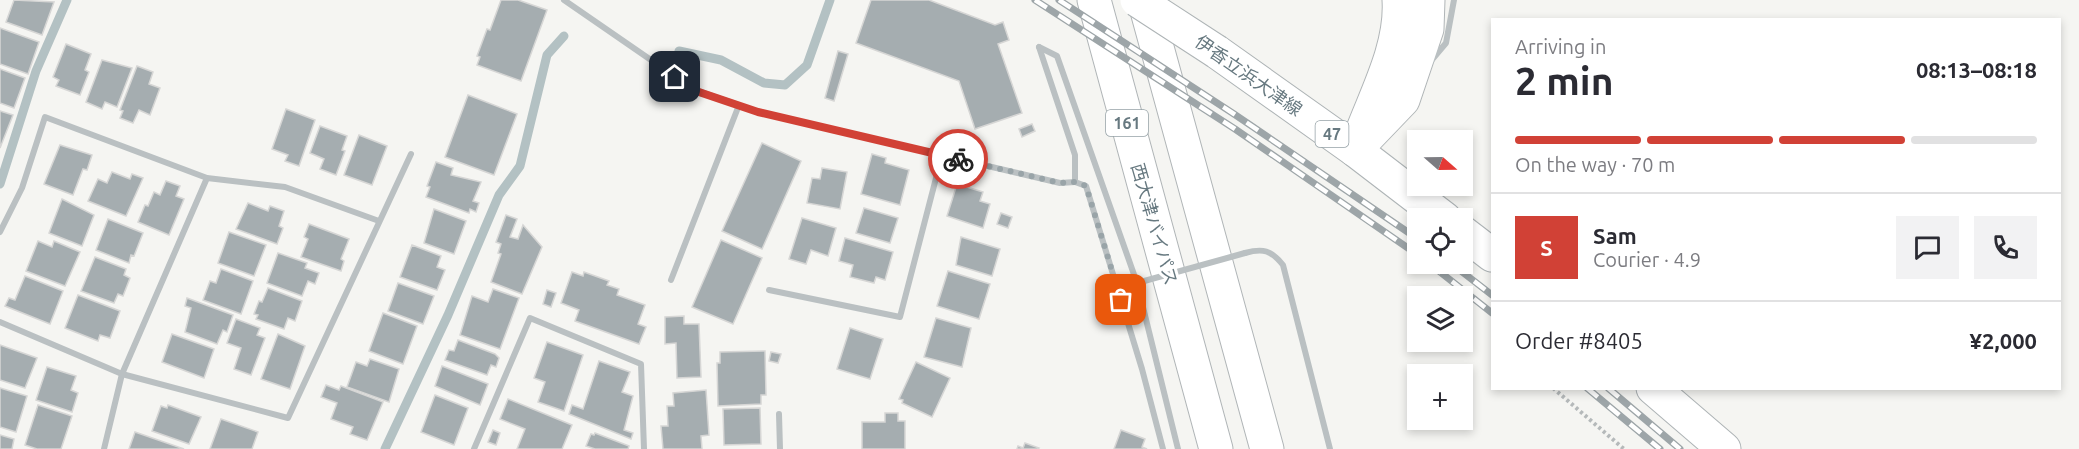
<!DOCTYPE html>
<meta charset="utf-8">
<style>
body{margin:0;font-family:Ubuntu,"Noto Sans JP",sans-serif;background:#f2f2f3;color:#2b2b33;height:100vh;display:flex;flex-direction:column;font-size:22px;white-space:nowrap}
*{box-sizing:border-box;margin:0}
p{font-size:20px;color:#7c7c81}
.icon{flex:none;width:33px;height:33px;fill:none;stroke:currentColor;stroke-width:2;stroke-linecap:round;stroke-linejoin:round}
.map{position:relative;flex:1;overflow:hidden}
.details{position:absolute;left:1491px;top:18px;width:570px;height:372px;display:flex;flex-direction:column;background:#fff;border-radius:0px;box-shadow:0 3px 9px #0003}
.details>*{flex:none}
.needle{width:39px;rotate:110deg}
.buttons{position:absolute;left:1407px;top:130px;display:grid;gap:12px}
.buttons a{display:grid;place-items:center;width:66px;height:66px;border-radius:0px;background:#fff;box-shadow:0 3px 9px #0003;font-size:30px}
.pin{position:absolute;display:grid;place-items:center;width:51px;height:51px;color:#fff;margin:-26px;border-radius:12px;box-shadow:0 3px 9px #0006}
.courier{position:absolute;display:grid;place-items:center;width:60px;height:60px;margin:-30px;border:4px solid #d14136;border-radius:50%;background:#fff;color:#222;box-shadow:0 2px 8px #0007}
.headline em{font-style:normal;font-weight:700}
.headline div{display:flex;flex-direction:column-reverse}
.headline{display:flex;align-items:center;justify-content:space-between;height:102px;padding:0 24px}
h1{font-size:39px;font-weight:700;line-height:45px}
.bar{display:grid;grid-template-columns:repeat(4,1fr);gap:9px 6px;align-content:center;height:72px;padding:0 24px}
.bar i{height:8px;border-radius:4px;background:#e1e1e2}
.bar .current{background:#d14136}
.bar p{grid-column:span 4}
.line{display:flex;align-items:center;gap:15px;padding:0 24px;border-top:2px solid #e1e1e2}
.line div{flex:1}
.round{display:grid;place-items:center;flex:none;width:63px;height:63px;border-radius:0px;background:#f2f2f3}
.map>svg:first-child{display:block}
</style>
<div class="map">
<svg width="2079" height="449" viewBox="0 0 2079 449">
<rect width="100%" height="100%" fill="#f5f5f2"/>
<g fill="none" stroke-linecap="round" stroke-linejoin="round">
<g stroke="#b3c1c3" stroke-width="9">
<polyline points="679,51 721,60 764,83 785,85 807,65 830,0"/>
<polyline points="0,184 36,71 67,0"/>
<polyline points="385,449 448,315 499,195 520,166 547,55 564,36"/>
</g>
</g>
<g fill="#a5adb0" stroke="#d6d6d5" stroke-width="1.5">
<polygon points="14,0 54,2 42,35 6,22"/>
<polygon points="501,0 518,0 547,10 521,81 477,65 480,57 477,56 487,29 490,30"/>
<polygon points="871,0 929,0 995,25 1003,22 1009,40 998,44 1022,113 975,129 959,81 856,43"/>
<polygon points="0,28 39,42 28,74 0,64"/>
<polygon points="66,44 91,54 85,70 89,72 80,95 56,86 59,80 53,77"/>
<polygon points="838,51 848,54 834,101 825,98"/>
<polygon points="102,60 132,68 117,107 105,102 102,109 86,102"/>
<polygon points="137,66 153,72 149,84 160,88 150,115 139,110 133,123 120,118 123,111 120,110"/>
<polygon points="0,69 25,78 14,108 0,103"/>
<polygon points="468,95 517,114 494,175 445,157"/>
<polygon points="286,109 315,120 299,166 285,161 288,155 272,149"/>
<polygon points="0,111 13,115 0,148"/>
<polygon points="1032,124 1035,131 1022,137 1019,129"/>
<polygon points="320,126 347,136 342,150 345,151 336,175 320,169 324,159 310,153"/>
<polygon points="359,135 387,146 372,185 344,175"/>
<polygon points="762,143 801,161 762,249 722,231"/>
<polygon points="60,145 92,155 87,170 83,169 73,195 44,184"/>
<polygon points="872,154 886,158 885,163 909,170 900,205 861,194"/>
<polygon points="436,162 453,168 451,175 481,182 473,201 479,203 476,212 470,209 469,213 426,197 430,187 427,186"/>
<polygon points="822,168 847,172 840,209 807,203 812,178 820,179"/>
<polygon points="112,172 130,179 132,174 143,178 126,216 88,201 98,179 107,183"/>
<polygon points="166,181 180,186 176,196 184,199 169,235 138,222 145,205 148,206 154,192 160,195"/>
<polygon points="957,184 983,192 980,201 990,204 983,228 947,216"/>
<polygon points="62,199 94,215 82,246 49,233"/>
<polygon points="248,203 268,211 270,206 284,211 279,226 283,228 277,244 236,229"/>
<polygon points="864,208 898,218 890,243 856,233"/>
<polygon points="434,209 466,221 454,254 424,243"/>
<polygon points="1001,213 1012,217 1008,228 997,224"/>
<polygon points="506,215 517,219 510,237 518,239 523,225 542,247 522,294 491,282 501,254 498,253 501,244 496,242"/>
<polygon points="802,218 836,228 828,256 811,250 806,264 789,259"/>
<polygon points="108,219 143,233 134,256 131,255 129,263 96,250"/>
<polygon points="309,224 349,239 341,259 344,261 341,271 301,257 308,239 304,237"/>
<polygon points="229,232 266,245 254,276 218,263"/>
<polygon points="961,237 1000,249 992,276 956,265"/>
<polygon points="845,238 893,252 885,280 876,277 874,283 850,277 853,265 839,261"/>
<polygon points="721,240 762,258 733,324 692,307"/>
<polygon points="38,241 52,247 54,241 80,252 65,286 26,271"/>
<polygon points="412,245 441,256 437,267 445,270 437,290 400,277"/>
<polygon points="278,253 307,263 305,268 319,273 315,284 308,281 302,296 267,283"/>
<polygon points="95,257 126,269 124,275 130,278 123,296 118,294 114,303 81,291"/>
<polygon points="221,269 253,281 241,314 203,300 210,281 216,283"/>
<polygon points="948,271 990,284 979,319 937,306"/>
<polygon points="572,272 583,276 584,272 609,281 607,285 619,289 617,295 645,305 638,324 646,327 639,344 575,321 579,310 561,303"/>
<polygon points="25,276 63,291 50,324 5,306 9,298 15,300"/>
<polygon points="398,283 434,296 423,324 388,311"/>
<polygon points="268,288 302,301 295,321 288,318 284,329 256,319 258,315 254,314 259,301 262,302"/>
<polygon points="493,289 519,298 500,349 460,335 472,296 488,302"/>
<polygon points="547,290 556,293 551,307 543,304"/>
<polygon points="78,295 120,311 110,338 100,335 98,341 65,328"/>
<polygon points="187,298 233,315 227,332 223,330 217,344 185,332 191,308 185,306"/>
<polygon points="383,313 417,326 403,364 369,351"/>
<polygon points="684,316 684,324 699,324 701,377 677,378 676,343 665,344 665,317"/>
<polygon points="936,318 971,328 962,367 924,357"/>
<polygon points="236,319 260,328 257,335 265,338 251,375 234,369 241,348 227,343"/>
<polygon points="850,328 883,339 870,379 837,369"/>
<polygon points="172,334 214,349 204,378 162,362"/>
<polygon points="278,334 305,346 290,389 261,379"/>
<polygon points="458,340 495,354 499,358 496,367 491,365 487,375 445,360 449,350 454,351"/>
<polygon points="547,342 583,355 564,411 538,402 545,382 534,378"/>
<polygon points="0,345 37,358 25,388 0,380"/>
<polygon points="765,351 766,395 761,395 761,404 718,406 717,363 720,363 720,352"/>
<polygon points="771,352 781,354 778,363 769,361"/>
<polygon points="370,359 399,369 389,402 347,387 356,362 367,366"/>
<polygon points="599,361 630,372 622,392 633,396 624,430 633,433 631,439 569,414 572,405 583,409"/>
<polygon points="916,362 950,378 932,417 902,403 903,400 899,399"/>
<polygon points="442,366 488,384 480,405 435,386"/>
<polygon points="47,367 76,376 71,390 78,393 72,412 36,400"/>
<polygon points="326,385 339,390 341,386 383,402 367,440 350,434 353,427 331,419 337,403 321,397"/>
<polygon points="0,388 27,396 16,432 0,427"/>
<polygon points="706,390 709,435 701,436 702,449 663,449 661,426 668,426 667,406 674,406 673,393"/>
<polygon points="435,395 468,408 454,445 421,432"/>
<polygon points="508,399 572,425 562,449 517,449 525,429 500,419"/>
<polygon points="38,405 72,416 61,449 37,449 25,445"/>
<polygon points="168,405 201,417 189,444 152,431 161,406 167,408"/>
<polygon points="760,408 761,444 724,445 723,409"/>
<polygon points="885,413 898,413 898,421 905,421 905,449 862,449 862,422 885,422"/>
<polygon points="221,419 258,432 252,449 210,449"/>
<polygon points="493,430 500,433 496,445 488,442"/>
<polygon points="1121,430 1145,439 1142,447 1147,449 1114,449"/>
<polygon points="135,432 184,449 129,449"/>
<polygon points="595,433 629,446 628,449 595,449 586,446 591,434 594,435"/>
<polygon points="0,435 14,439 12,449 0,449"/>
<polygon points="1025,443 1039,448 1038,449 1017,449 1018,446 1023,448"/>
</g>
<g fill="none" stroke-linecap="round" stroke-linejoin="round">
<defs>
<g id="primary">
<polyline points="1217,52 1355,150 1445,219"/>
<polyline points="1462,232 1492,255"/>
<polyline points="1653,388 1724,449"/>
</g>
<g id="trunk">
<polyline points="1094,0 1216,449"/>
<polyline points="1144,0 1267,449"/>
<path d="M1360,137c16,-43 42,-90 39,-137"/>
<polyline points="1355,150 1403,100 1427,29 1428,0"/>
</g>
</defs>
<use href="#primary" stroke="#aeb4b6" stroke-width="35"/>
<use href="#trunk" stroke="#b0b5b7" stroke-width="35"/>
<polyline stroke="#b5b9ba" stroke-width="4" stroke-dasharray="3 3" stroke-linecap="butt" points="1553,388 1624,449"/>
<g stroke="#bac0c2" stroke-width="6">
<polyline points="564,0 693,89 758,112 1060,183 1075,182"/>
<polyline points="1039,47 1057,56 1137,283 1178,449"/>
<polyline points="1039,47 1075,155 1075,182 1086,186 1142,369 1163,449"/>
<polyline points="1430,62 1446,43 1454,0"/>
<polyline points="0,232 22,188 45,117 207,178 285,187 379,221"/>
<path d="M1245,253c18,-5 26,-3 38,12l47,184"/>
<polyline points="671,280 739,105"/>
<polyline points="769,290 900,317 942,155"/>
<polyline points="0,322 122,374 288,418 411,154"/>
<polyline points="779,414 780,449"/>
<polyline points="104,449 122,374 207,178"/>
<polyline points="474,449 530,318 641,364 644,449"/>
</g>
<use href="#primary" stroke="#fff" stroke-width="33"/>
<use href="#trunk" stroke="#fff" stroke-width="33"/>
<defs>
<g id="rail">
<polyline points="1035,0 1235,129 1418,255"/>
<polyline points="1059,0 1234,114 1418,239"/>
<polyline points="1430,264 1492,313"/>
<polyline points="1452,264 1492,295"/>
<polyline points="1587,388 1660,449"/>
<polyline points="1608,388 1680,449"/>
</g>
</defs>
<use href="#rail" stroke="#9da5a8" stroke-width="7"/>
<use href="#rail" stroke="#fff" stroke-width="4.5" stroke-dasharray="14" stroke-linecap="butt"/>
<defs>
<polyline id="primary-bridge" points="1137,0 1217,52"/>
</defs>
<use href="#primary-bridge" stroke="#aeb4b6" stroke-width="35" stroke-linecap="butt"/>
<polyline stroke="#bac0c2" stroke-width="6" points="1137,283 1245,253"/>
<use href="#primary-bridge" stroke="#fff" stroke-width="33"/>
</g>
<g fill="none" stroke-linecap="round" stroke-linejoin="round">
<polyline stroke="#99a4a8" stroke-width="6" stroke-dasharray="0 10.8" points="958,159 1060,183 1075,182 1086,186 1121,300"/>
<polyline stroke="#d14136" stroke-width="8" points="675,77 693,90 758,112 958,159"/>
</g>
<g text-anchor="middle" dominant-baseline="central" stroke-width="6" stroke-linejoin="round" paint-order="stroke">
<g fill="#fff" stroke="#95a1a6" stroke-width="1.5">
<rect x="1106" y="110" width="42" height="26" rx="4.5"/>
<rect x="1315.5" y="121" width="33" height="26" rx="4.5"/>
</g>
<g font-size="16" font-weight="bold" fill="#677980">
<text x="1127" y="123">161</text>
<text x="1332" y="134">47</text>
</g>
<g font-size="18" fill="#677980" stroke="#fff">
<text transform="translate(1249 75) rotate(35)">伊香立浜大津線</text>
<text transform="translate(1155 224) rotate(74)">西大津バイパス</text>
</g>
</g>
</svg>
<div class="buttons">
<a><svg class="needle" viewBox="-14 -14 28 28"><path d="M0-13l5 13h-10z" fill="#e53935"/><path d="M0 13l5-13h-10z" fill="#7c7c81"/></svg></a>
<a><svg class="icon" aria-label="locate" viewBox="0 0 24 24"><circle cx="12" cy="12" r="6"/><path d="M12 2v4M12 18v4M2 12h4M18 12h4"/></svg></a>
<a><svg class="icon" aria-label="layers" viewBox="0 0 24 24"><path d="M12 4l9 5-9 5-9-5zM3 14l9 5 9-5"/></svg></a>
<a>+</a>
</div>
<div class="pin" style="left:1121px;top:300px;background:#ea580c"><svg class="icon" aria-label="bag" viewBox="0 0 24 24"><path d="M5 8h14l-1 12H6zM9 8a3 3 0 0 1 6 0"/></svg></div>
<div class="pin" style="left:675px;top:77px;background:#1f2937"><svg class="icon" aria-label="home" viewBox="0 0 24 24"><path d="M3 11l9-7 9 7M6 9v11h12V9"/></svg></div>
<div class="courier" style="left:958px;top:159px"><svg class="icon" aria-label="bike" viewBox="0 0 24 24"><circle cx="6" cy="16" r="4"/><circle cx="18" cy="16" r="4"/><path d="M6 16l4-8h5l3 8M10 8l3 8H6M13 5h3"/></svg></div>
<section class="details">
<div class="headline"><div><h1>2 min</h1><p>Arriving in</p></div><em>08:13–08:18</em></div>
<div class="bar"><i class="current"></i><i class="current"></i><i class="current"></i><i></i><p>On the way · 70 m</p></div>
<div class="line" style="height:108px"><b class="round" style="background:#d14136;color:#fff">S</b><div><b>Sam</b><p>Courier · 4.9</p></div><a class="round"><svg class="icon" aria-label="chat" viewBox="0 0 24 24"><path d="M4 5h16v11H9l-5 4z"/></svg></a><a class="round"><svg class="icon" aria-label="phone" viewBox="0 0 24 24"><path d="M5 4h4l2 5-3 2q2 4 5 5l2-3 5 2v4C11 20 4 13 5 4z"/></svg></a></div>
<div class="line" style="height:78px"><div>Order #8405</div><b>¥2,000</b></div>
</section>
</div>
